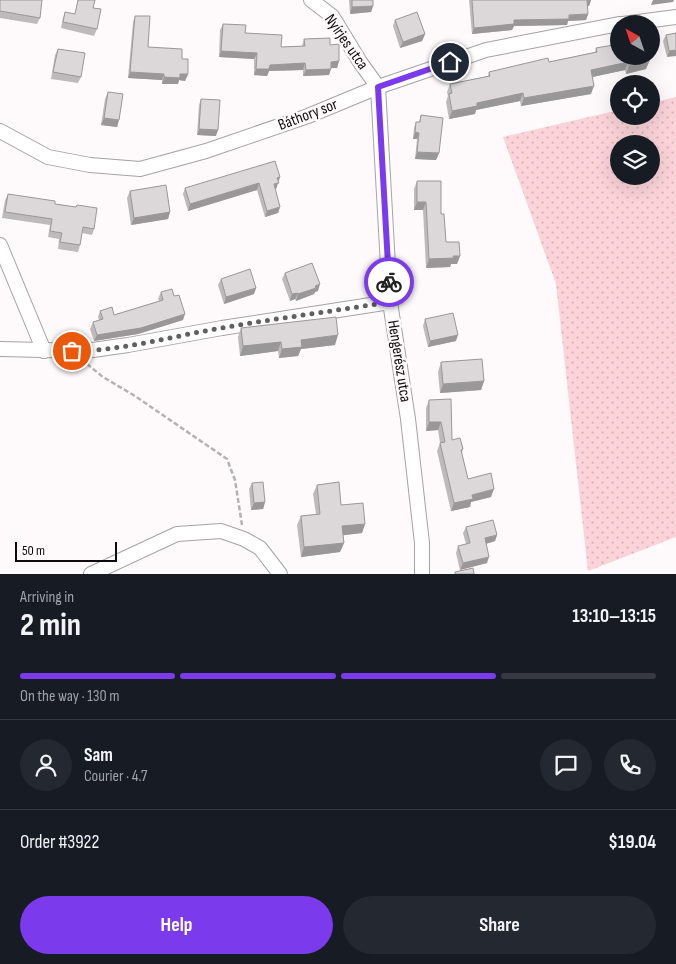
<!DOCTYPE html>
<meta charset="utf-8">
<style>
body{margin:0;font-family:"Sofia Sans Condensed",sans-serif;background:#242831;color:#f1f3f6;height:100vh;display:flex;flex-direction:column;font-size:19px;white-space:nowrap}
*{box-sizing:border-box;margin:0}
p{font-size:16px;color:#9ea1a6}
.icon{flex:none;width:28px;height:28px;fill:none;stroke:currentColor;stroke-width:2;stroke-linecap:round;stroke-linejoin:round}
.map{position:relative;height:574px;overflow:hidden}
.side{display:flex;flex-direction:column;background:#171b24;flex:1}
.side>*{flex:none}
.needle{width:32px;rotate:320deg}
.tools{position:absolute;left:610px;top:15px;display:grid;gap:10px}
.tools a{display:grid;place-items:center;width:50px;height:50px;border-radius:50%;background:#171b24;box-shadow:0 5px 20px #0002;font-size:25px}
.scale{position:absolute;left:15px;bottom:12px;width:102px;box-sizing:border-box;padding-left:5px;border:2px solid #0d0b0b;border-top:0;font-size:14px;line-height:18px;white-space:nowrap;color:#0d0b0b;-webkit-text-stroke:4px #fefafb;paint-order:stroke}
.pin{position:absolute;display:grid;place-items:center;width:42px;height:42px;color:#fff;margin:-21px;border:2px solid #fff;border-radius:50%;box-shadow:0 1px 5px #0007}
.courier{position:absolute;display:grid;place-items:center;width:50px;height:50px;margin:-25px;border:4px solid #7c3aed;border-radius:50%;background:#fff;color:#222;box-shadow:0 1px 6px #0007}
.headline em{font-style:normal;font-weight:700}
.headline div{display:flex;flex-direction:column-reverse}
.headline{display:flex;align-items:center;justify-content:space-between;height:85px;padding:0 20px}
h1{font-size:32px;font-weight:700;line-height:38px}
.bar{display:grid;grid-template-columns:repeat(4,1fr);gap:8px 5px;align-content:center;height:60px;padding:0 20px}
.bar i{height:6px;border-radius:4px;background:#363941}
.bar .current{background:#7c3aed}
.bar p{grid-column:span 4}
.line{display:flex;align-items:center;gap:12px;padding:0 20px;border-top:1px solid #363941}
.line div{flex:1}
.round{display:grid;place-items:center;flex:none;width:52px;height:52px;border-radius:26px;background:#242831}
.button{display:flex;gap:10px;margin-top:auto;padding:10px 20px}
.button a{flex:1;height:58px;border-radius:30px;background:#7c3aed;color:#fff;font-size:20px;font-weight:700;line-height:58px;text-align:center}
.button a+a{background:#242831;color:#f1f3f6}
.map>svg:first-child{display:block}
</style>
<div class="map">
<svg width="676" height="574" viewBox="0 0 676 574">
<defs>
<pattern id="garden-dots" width="8" height="8" patternUnits="userSpaceOnUse" patternTransform="scale(1.25)"><rect width="8" height="8" fill="#fbd3d8"/><path d="M2 2h.1M6 6h.1" fill="none" stroke="#d6b4b8" stroke-width="1.8" stroke-linecap="round"/></pattern>
</defs>
<rect width="100%" height="100%" fill="#fefafb"/>
<path fill="url(#garden-dots)" fill-rule="evenodd" d="M676,97v440l-88,34 -32,-287 -53,-147 116,-27v6h32v-13zM619,144h32v32h-32z"/>
<g fill="none" stroke-linecap="round" stroke-linejoin="round">
<defs>
<g id="street">
<polyline points="311,0 332,16 360,62 378,87 390,302 408,419 422,543 422,574"/>
<polyline points="623,24 676,17"/>
<polyline points="0,131 48,157 90,165 140,169 206,151 308,116 378,87 486,50 619,24"/>
<polyline points="0,245 44,351"/>
<polyline points="0,349 86,351 128,345 222,328 390,302"/>
<polyline points="91,574 177,534 221,531 244,539 260,548 280,574"/>
</g>
</defs>
<use href="#street" stroke="#a6a3a3" stroke-width="16"/>
<polyline stroke="#b5b2b3" stroke-width="2.5" stroke-dasharray="5 2.5" stroke-linecap="butt" points="87,364 103,377 135,396 227,459 235,480 242,525"/>
<use href="#street" stroke="#fff" stroke-width="14"/>
</g>
<g fill="#bdbabb">
<polygon points="0,0 40,18 37,24 0,18"/>
<polygon points="78,0 95,0 93,8 97,29 94,36 61,28 63,18 65,12 75,14"/>
<polygon points="349,0 373,0 373,6 371,12 350,14"/>
<polygon points="469,0 591,0 589,6 588,6 588,14 586,20 568,21 567,25 514,26 512,30 472,34"/>
<polygon points="135,16 148,47 182,59 188,74 185,81 179,80 178,84 162,84 162,80 128,78 133,22"/>
<polygon points="395,20 425,34 422,41 400,48 393,26"/>
<polygon points="223,24 281,47 302,46 304,39 330,45 339,61 337,68 331,68 329,75 303,76 303,70 269,71 267,76 254,75 254,59 219,57 220,30"/>
<polygon points="676,33 667,57 663,41 666,35"/>
<polygon points="596,48 646,69 626,74 625,70 592,77 591,94 521,106 520,101 476,110 475,114 449,119 446,102 448,96 447,92 450,84 488,76 489,72 549,62 595,52"/>
<polygon points="58,49 81,77 78,83 51,79 55,55"/>
<polygon points="108,92 119,120 117,127 101,125 105,99"/>
<polygon points="201,99 216,136 197,135 199,105"/>
<polygon points="421,115 439,153 436,160 415,159 417,139 413,139 414,128 416,122 419,122"/>
<polygon points="280,177 276,189 275,189 280,207 278,213 265,217 257,190 188,211 183,194 185,188"/>
<polygon points="417,181 441,214 446,242 460,256 457,264 451,264 450,267 426,268 423,210 414,210 414,189"/>
<polygon points="130,191 170,212 168,219 131,225 127,198"/>
<polygon points="8,194 55,204 76,207 77,205 94,229 92,235 82,233 80,245 78,252 58,249 59,239 48,237 50,225 2,218 5,200"/>
<polygon points="285,273 318,291 315,292 314,294 296,301 295,299 290,301 282,279"/>
<polygon points="221,279 256,288 254,294 224,304 218,285"/>
<polygon points="161,292 183,320 138,334 94,341 90,329 93,322 99,320 98,317 100,311 114,315 159,301 158,299"/>
<polygon points="425,319 456,341 428,347 423,326"/>
<polygon points="241,328 335,345 301,349 298,356 279,358 278,351 240,356 238,337"/>
<polygon points="441,362 484,381 481,390 440,393 438,372"/>
<polygon points="429,400 452,440 463,449 462,454 468,479 491,497 471,502 470,507 451,511 437,451 440,443 438,430 426,431 426,408"/>
<polygon points="252,483 265,502 263,509 251,510 249,489"/>
<polygon points="317,485 365,524 362,533 343,535 344,543 340,552 301,557 297,525 301,516 316,514 313,494"/>
<polygon points="466,527 497,535 495,541 486,544 487,563 460,570 456,553 458,546 466,544 463,533"/>
</g>
<g fill="#9a9798">
<polygon points="587,0 591,0 589,6 585,6"/>
<polygon points="653,0 674,0 673,2 651,5"/>
<polygon points="373,6 371,12 350,14 352,7"/>
<polygon points="588,14 586,20 568,21 567,25 514,26 512,30 472,34 474,28 514,20"/>
<polygon points="425,34 422,41 400,48 403,42"/>
<polygon points="676,50 676,56 667,57 669,51"/>
<polygon points="221,51 257,53 254,59 219,57"/>
<polygon points="339,61 337,68 328,68 331,62"/>
<polygon points="628,62 625,70 588,78 591,70"/>
<polygon points="649,62 646,69 626,74 629,66"/>
<polygon points="305,63 303,70 269,71 267,76 254,75 256,69 270,65"/>
<polygon points="331,69 329,75 303,76 306,70"/>
<polygon points="130,72 164,74 162,80 128,78"/>
<polygon points="180,74 188,74 185,81 179,80 178,84 162,84 164,77"/>
<polygon points="594,86 591,94 521,106 524,98"/>
<polygon points="523,93 520,101 476,110 475,114 449,119 452,111 477,103"/>
<polygon points="104,118 119,120 117,127 101,125"/>
<polygon points="199,129 218,130 216,136 197,135"/>
<polygon points="415,132 419,133 417,139 413,139"/>
<polygon points="417,152 439,153 436,160 415,159"/>
<polygon points="280,177 276,189 271,190 277,178"/>
<polygon points="259,183 257,190 188,211 190,204"/>
<polygon points="417,202 426,202 423,210 414,210"/>
<polygon points="280,207 278,213 265,217 267,211"/>
<polygon points="170,212 168,219 131,225 134,218"/>
<polygon points="453,256 460,256 457,264 451,264 450,267 426,268 429,259"/>
<polygon points="320,284 318,291 315,292 314,294 296,301 298,294"/>
<polygon points="256,288 254,294 224,304 226,297"/>
<polygon points="298,293 295,299 290,301 292,294"/>
<polygon points="185,314 183,320 138,334 94,341 97,335"/>
<polygon points="338,335 335,345 301,349 298,356 279,358 282,349 301,340"/>
<polygon points="458,335 456,341 428,347 430,341"/>
<polygon points="281,342 278,351 240,356 243,346"/>
<polygon points="484,381 481,390 440,393 443,384"/>
<polygon points="429,422 441,422 438,430 426,431"/>
<polygon points="494,489 491,497 471,502 470,507 451,511 454,503 472,495"/>
<polygon points="265,502 263,509 251,510 254,503"/>
<polygon points="365,524 362,533 338,536 342,526"/>
<polygon points="497,535 495,541 482,545 485,538"/>
<polygon points="344,543 340,552 301,557 304,547"/>
<polygon points="489,557 487,563 460,570 463,563"/>
</g>
<g fill="#dcd8d9" stroke="#9a9798">
<polygon points="0,0 42,0 40,18 0,11"/>
<polygon points="78,0 95,0 93,8 101,9 97,29 63,22 65,12 75,14"/>
<polygon points="352,0 373,0 373,6 352,7"/>
<polygon points="472,0 587,0 588,14 569,15 569,19 514,20 514,24 474,28"/>
<polygon points="417,12 425,34 403,42 395,20"/>
<polygon points="135,16 150,16 148,47 182,49 182,59 188,59 188,74 180,74 180,78 164,77 164,74 130,72"/>
<polygon points="223,24 246,25 245,33 282,35 281,47 305,46 304,39 330,38 330,45 339,44 339,61 331,62 331,69 306,70 305,63 270,65 269,69 256,69 257,53 221,51"/>
<polygon points="676,33 676,50 669,51 666,35"/>
<polygon points="619,44 619,56 648,56 649,62 629,66 628,62 591,70 594,86 524,98 523,93 477,103 477,106 452,111 449,94 452,93 450,84 490,76 489,72 548,58 549,62 597,52 596,48"/>
<polygon points="58,49 85,53 81,77 53,72"/>
<polygon points="108,92 123,94 119,120 104,118"/>
<polygon points="201,99 220,100 218,130 199,129"/>
<polygon points="421,115 443,118 439,153 417,152 419,133 415,132 416,122 420,122"/>
<polygon points="275,161 280,177 277,178 279,183 274,184 280,207 267,211 259,183 190,204 185,188"/>
<polygon points="417,181 441,181 441,214 444,214 446,242 459,242 460,256 453,256 454,258 429,259 426,202 417,202"/>
<polygon points="166,185 170,212 134,218 130,191"/>
<polygon points="8,194 55,201 55,204 76,207 77,205 97,208 94,229 83,227 80,245 60,242 62,233 50,231 52,219 5,212"/>
<polygon points="312,263 320,284 315,286 316,288 298,294 298,293 292,294 285,273"/>
<polygon points="250,269 256,288 226,297 221,279"/>
<polygon points="172,289 174,296 179,295 185,314 141,328 97,335 93,322 103,319 100,311 112,307 114,315 163,300 161,292"/>
<polygon points="453,313 458,335 430,341 425,319"/>
<polygon points="336,317 338,335 301,340 302,347 282,349 281,342 243,346 241,328"/>
<polygon points="482,359 484,381 443,384 441,362"/>
<polygon points="451,399 452,440 460,438 463,449 461,450 468,479 491,473 494,489 472,495 473,499 454,503 440,443 445,442 441,422 429,422 429,400"/>
<polygon points="263,482 265,502 254,503 252,483"/>
<polygon points="339,482 341,505 363,503 365,524 342,526 344,543 304,547 301,516 320,514 317,485"/>
<polygon points="493,520 497,535 485,538 489,557 463,563 458,546 470,543 466,527"/>
<polygon points="473,568 474,574 455,574 455,572"/>
</g>
<g fill="none" stroke-linecap="round" stroke-linejoin="round">
<path stroke="#615f5f" stroke-width="5" stroke-dasharray="0 9" d="M72,351c50,0 100,-15 150,-23 56,-10 112,-17 168,-26l-1,-20"/>
<polyline stroke="#7c3aed" stroke-width="6" points="389,282 378,87 450,62"/>
</g>
<g text-anchor="middle" dominant-baseline="central" stroke-width="5" stroke-linejoin="round" paint-order="stroke">
<g font-size="16" fill="#0d0b0b" stroke="#fefafb">
<text transform="translate(346 42) rotate(55)">Nyírjes utca</text>
<text transform="translate(308 115) rotate(-21)">Báthory sor</text>
<text transform="translate(399 361) rotate(81)">Hengerész utca</text>
</g>
</g>
</svg>
<div class="tools">
<a><svg class="needle" viewBox="-14 -14 28 28"><path d="M0-13l5 13h-10z" fill="#e53935"/><path d="M0 13l5-13h-10z" fill="#9ea1a6"/></svg></a>
<a><svg class="icon" aria-label="locate" viewBox="0 0 24 24"><circle cx="12" cy="12" r="6"/><path d="M12 2v4M12 18v4M2 12h4M18 12h4"/></svg></a>
<a><svg class="icon" aria-label="layers" viewBox="0 0 24 24"><path d="M12 4l9 5-9 5-9-5zM3 14l9 5 9-5"/></svg></a>
</div>
<div class="scale">50 m</div>
<div class="pin" style="left:72px;top:351px;background:#ea580c"><svg class="icon" aria-label="bag" viewBox="0 0 24 24"><path d="M5 8h14l-1 12H6zM9 8a3 3 0 0 1 6 0"/></svg></div>
<div class="pin" style="left:450px;top:62px;background:#1f2937"><svg class="icon" aria-label="home" viewBox="0 0 24 24"><path d="M3 11l9-7 9 7M6 9v11h12V9"/></svg></div>
<div class="courier" style="left:389px;top:282px"><svg class="icon" aria-label="bike" viewBox="0 0 24 24"><circle cx="6" cy="16" r="4"/><circle cx="18" cy="16" r="4"/><path d="M6 16l4-8h5l3 8M10 8l3 8H6M13 5h3"/></svg></div>
</div>
<section class="side">
<div class="headline"><div><h1>2 min</h1><p>Arriving in</p></div><em>13:10–13:15</em></div>
<div class="bar"><i class="current"></i><i class="current"></i><i class="current"></i><i></i><p>On the way · 130 m</p></div>
<div class="line" style="height:90px"><a class="round"><svg class="icon" aria-label="person" viewBox="0 0 24 24"><circle cx="12" cy="8" r="4"/><path d="M4 21q1-7 8-7t8 7"/></svg></a><div><b>Sam</b><p>Courier · 4.7</p></div><a class="round"><svg class="icon" aria-label="chat" viewBox="0 0 24 24"><path d="M4 5h16v11H9l-5 4z"/></svg></a><a class="round"><svg class="icon" aria-label="phone" viewBox="0 0 24 24"><path d="M5 4h4l2 5-3 2q2 4 5 5l2-3 5 2v4C11 20 4 13 5 4z"/></svg></a></div>
<div class="line" style="height:65px"><div>Order #3922</div><b>$19.04</b></div>
<div class="button"><a>Help</a><a>Share</a></div>
</section>
